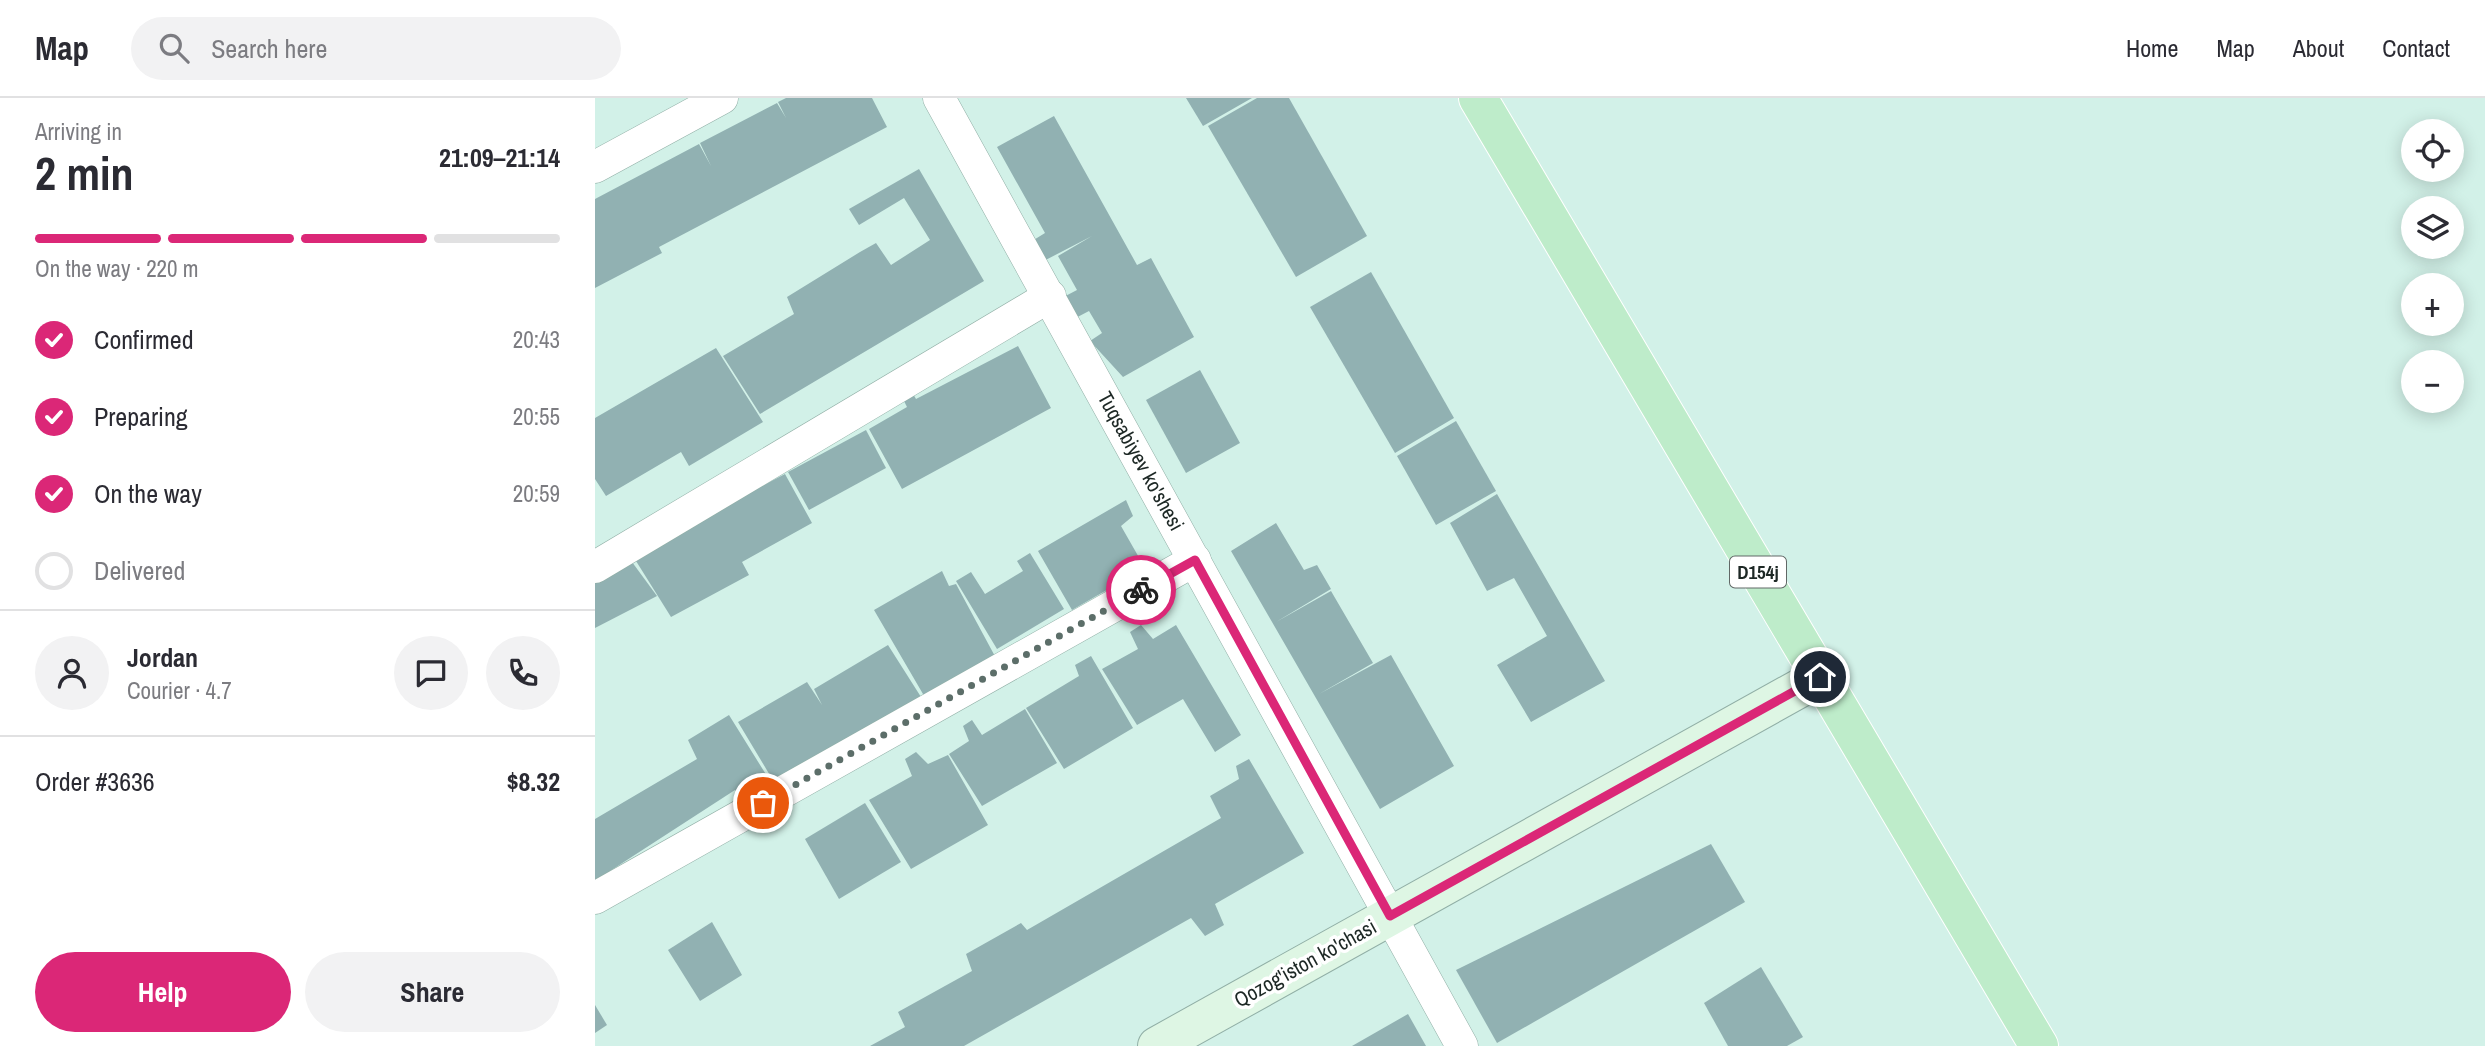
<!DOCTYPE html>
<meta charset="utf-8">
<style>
body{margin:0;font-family:"Archivo Narrow",sans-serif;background:#f2f2f3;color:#2b2b33;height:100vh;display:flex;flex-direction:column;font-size:26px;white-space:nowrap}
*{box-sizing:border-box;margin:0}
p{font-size:23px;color:#7c7c81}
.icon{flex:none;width:38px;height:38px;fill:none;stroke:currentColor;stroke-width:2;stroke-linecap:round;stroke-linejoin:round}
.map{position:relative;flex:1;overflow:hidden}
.side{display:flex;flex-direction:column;background:#fff;width:595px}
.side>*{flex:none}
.tools{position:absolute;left:1806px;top:21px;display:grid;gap:14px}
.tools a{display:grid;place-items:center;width:63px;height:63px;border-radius:50%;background:#fff;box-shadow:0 4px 18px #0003;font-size:35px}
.pin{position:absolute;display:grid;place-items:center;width:60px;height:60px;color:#fff;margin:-30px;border:4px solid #fff;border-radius:50%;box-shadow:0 2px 7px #0007}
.courier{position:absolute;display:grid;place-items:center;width:70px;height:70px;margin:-35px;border:5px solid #db2777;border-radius:50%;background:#fff;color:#222;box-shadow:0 2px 9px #0007}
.summary em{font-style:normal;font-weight:700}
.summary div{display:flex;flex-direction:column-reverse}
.summary{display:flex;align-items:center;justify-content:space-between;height:119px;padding:0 35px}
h1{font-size:46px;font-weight:700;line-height:52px}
.bar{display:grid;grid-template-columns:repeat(4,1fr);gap:10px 7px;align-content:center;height:84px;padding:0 35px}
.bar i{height:9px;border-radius:5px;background:#e1e1e2}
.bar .current{background:#db2777}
.bar p{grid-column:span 4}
.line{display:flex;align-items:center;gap:18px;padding:0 35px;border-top:2px solid #e1e1e2}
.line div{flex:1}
.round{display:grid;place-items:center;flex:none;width:74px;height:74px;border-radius:37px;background:#f2f2f3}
ol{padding:0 35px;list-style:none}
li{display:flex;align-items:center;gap:21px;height:77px}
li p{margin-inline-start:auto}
li .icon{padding:7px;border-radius:50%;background:#db2777;color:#fff;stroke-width:4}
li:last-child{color:#7c7c81}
li i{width:38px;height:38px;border:4px solid #e1e1e2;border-radius:50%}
.primary-button{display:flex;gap:14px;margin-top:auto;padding:14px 35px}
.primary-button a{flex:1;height:80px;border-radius:42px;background:#db2777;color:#fff;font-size:28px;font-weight:700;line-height:80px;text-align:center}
.primary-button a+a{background:#f2f2f3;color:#2b2b33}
header{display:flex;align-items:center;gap:42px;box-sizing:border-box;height:98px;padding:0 35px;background:#fff;border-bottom:2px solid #e1e1e2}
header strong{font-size:33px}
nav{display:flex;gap:38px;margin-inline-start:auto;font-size:24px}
.search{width:490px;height:63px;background:#f2f2f3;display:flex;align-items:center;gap:18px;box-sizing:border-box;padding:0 24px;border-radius:38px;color:#7c7c81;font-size:26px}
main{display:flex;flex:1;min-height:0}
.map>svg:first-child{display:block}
</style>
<header>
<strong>Map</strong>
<div class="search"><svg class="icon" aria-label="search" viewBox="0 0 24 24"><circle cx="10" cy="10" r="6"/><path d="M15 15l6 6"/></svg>Search here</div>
<nav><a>Home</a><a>Map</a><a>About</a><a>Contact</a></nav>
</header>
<main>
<section class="side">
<div class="summary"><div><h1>2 min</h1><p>Arriving in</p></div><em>21:09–21:14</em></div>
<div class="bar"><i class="current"></i><i class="current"></i><i class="current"></i><i></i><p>On the way · 220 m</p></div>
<ol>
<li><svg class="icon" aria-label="check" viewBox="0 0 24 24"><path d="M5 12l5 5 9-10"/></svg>Confirmed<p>20:43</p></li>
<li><svg class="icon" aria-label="check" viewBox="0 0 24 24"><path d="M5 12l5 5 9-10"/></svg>Preparing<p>20:55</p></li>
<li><svg class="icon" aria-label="check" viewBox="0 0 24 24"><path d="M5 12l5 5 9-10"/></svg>On the way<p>20:59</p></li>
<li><i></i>Delivered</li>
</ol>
<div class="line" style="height:126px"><a class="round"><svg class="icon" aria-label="person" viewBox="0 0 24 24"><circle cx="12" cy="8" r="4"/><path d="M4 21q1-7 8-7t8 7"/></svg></a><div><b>Jordan</b><p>Courier · 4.7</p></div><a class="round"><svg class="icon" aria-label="chat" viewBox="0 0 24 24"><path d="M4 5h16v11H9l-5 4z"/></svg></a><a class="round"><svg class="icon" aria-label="phone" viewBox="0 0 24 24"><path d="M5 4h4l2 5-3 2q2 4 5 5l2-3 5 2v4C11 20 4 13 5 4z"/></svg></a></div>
<div class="line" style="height:91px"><div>Order #3636</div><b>$8.32</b></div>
<div class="primary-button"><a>Help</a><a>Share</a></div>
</section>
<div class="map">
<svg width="1890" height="948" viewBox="0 0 1890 948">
<rect width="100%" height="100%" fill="#d2f1e8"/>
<g fill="#91b1b2">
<polygon points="191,0 277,0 292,29 64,149 67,155 0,190 0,101 104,46 116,68 105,45 182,5 191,20 183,4"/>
<polygon points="591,0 657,0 608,28"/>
<polygon points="662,0 694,0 772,138 701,179 613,28"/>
<polygon points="459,18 542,167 556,160 599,239 528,279 495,243 507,235 494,213 471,225 459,204 482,192 463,158 497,138 439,168 429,148 450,135 402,49"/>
<polygon points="324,71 389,183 165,316 128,258 199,216 192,199 265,154 281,145 296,167 335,142 309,100 264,127 254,111"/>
<polygon points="776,174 859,320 800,355 715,209"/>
<polygon points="423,248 456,310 307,391 274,331 312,309 304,293 313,287 321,301"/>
<polygon points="121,250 168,324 94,368 86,354 11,398 0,381 0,320"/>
<polygon points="605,272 645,345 591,375 551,302"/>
<polygon points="861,323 901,393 841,427 802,358"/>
<polygon points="271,332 291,370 214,412 193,374"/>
<polygon points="190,376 217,425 147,464 154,477 76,519 31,447 117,414"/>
<polygon points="902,396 1010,583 936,624 902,567 952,538 919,480 892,493 855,425"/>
<polygon points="531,402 538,418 526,428 550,470 477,512 443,453"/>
<polygon points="681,425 709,472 722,467 736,491 681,524 736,493 778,565 724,596 796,557 859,668 785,711 636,453"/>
<polygon points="435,455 469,511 402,551 361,483 376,474 390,496 428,473 422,463"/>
<polygon points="37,464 62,498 0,530 0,484"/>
<polygon points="347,473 354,488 361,486 402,562 335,608 279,512"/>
<polygon points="546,527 558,541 581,527 646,637 620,654 588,601 542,627 507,571 543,551 535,534"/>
<polygon points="293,547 333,610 182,689 143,624 212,584 227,607 219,591"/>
<polygon points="496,558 538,630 469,671 431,610 484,578 480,567"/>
<polygon points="430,611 462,665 387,708 354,656 374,643 368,628 377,622 387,637"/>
<polygon points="134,617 180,691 153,709 140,692 15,773 23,784 0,798 0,721 102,661 93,642"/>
<polygon points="321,654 333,666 353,657 393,727 316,771 274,702 317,678 310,661"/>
<polygon points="654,661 709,755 620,806 629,827 610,838 596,820 369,948 275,948 310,929 303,914 377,873 371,856 426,825 432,832 626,720 615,698 644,681 641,668"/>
<polygon points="270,705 306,764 244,801 210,741"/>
<polygon points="1116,746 1150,804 902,945 861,872"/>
<polygon points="117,824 147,877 105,903 73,852"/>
<polygon points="1166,869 1208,939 1192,948 1133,948 1109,905"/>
<polygon points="0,907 12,927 0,935"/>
<polygon points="813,916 831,948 757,948"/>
</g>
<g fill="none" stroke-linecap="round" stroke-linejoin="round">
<defs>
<g id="street">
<polyline points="344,0 867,948"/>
<polyline points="0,69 127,0"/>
<polyline points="0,469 455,198"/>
<polyline points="0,800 600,462"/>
</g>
<polyline id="secondary" points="562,948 1225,579"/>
<polyline id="primary" points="883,0 1444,948"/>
</defs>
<use href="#street" stroke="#91afa6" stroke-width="33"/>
<use href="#secondary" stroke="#91afa6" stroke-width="40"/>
<use href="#primary" stroke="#fff" stroke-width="40"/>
<use href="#street" stroke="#fff" stroke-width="32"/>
<use href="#secondary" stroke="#def6e4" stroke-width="38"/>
<use href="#primary" stroke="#beecca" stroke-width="38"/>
</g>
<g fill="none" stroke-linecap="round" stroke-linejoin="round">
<polyline stroke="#5c6e69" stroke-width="7" stroke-dasharray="0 12.6" points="168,705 546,492"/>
<polyline stroke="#db2777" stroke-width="9" points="546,492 600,462 795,818 1225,579"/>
</g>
<g text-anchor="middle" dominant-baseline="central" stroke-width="7" stroke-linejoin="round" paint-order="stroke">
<rect fill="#fff" stroke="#616866" stroke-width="2" x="1135" y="458.5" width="56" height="31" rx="5"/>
<g font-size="19" font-weight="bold" fill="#1d2825">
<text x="1163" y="474">D154j</text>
</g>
<g font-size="21" fill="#1d2825" stroke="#fff">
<text transform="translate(546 363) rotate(61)">Tuqsabiyev ko'shesi</text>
<text transform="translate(710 865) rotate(-29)">Qozog'iston ko'chasi</text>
</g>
</g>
</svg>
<div class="tools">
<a><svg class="icon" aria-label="locate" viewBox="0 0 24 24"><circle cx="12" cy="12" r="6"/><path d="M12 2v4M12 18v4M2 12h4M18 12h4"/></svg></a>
<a><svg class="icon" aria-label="layers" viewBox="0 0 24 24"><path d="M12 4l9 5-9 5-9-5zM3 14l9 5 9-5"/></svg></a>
<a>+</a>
<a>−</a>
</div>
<div class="pin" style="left:168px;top:705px;background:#ea580c"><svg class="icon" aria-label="bag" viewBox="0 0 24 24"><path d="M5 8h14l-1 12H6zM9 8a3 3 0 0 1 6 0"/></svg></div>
<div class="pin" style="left:1225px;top:579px;background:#1f2937"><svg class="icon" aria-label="home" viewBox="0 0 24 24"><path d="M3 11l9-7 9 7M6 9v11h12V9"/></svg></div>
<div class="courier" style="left:546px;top:492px"><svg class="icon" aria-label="bike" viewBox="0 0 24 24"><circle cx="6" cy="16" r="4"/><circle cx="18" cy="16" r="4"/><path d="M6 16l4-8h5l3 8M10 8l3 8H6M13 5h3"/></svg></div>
</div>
</main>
